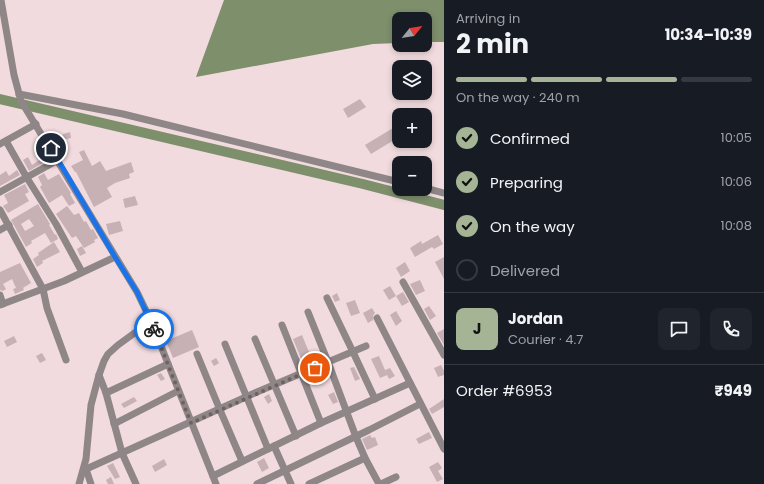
<!DOCTYPE html>
<meta charset="utf-8">
<style>
body{margin:0;font-family:Poppins,sans-serif;background:#20242c;color:#f1f3f6;height:100vh;display:flex;flex-direction:column;font-size:15px;white-space:nowrap}
*{box-sizing:border-box;margin:0}
p{font-size:13px;color:#9ea1a6}
.icon{flex:none;width:22px;height:22px;fill:none;stroke:currentColor;stroke-width:2;stroke-linecap:round;stroke-linejoin:round}
.map{position:relative;flex:1;overflow:hidden}
.panel{display:flex;flex-direction:column;background:#171b24;width:320px}
.panel>*{flex:none}
.needle{width:26px;rotate:60deg}
.fabs{position:absolute;left:392px;top:12px;display:grid;gap:8px}
.fabs a{display:grid;place-items:center;width:40px;height:40px;border-radius:8px;background:#171b24;box-shadow:0 2px 6px #0003;font-size:20px}
.pin{position:absolute;display:grid;place-items:center;width:34px;height:34px;color:#fff;margin:-17px;border:2px solid #fff;border-radius:50%;box-shadow:0 1px 4px #0007}
.courier{position:absolute;display:grid;place-items:center;width:40px;height:40px;margin:-20px;border:3px solid #1a73e8;border-radius:50%;background:#fff;color:#222;box-shadow:0 1px 5px #0007}
.headline em{font-style:normal;font-weight:700}
.headline div{display:flex;flex-direction:column-reverse}
.headline{display:flex;align-items:center;justify-content:space-between;height:68px;padding:0 12px}
h1{font-size:26px;font-weight:700;line-height:30px}
.bar{display:grid;grid-template-columns:repeat(4,1fr);gap:6px 4px;align-content:center;height:48px;padding:0 12px}
.bar i{height:5px;border-radius:3px;background:#363941}
.bar .active{background:#a5b494}
.bar p{grid-column:span 4}
.line{display:flex;align-items:center;gap:10px;padding:0 12px;border-top:1px solid #363941}
.line div{flex:1}
.round{display:grid;place-items:center;flex:none;width:42px;height:42px;border-radius:8px;background:#20242c}
ol{padding:0 12px;list-style:none}
li{display:flex;align-items:center;gap:12px;height:44px}
li p{margin-inline-start:auto}
li .icon{padding:4px;border-radius:50%;background:#a5b494;color:#111;stroke-width:4}
li:last-child{color:#9ea1a6}
li i{width:22px;height:22px;border:2px solid #363941;border-radius:50%}
main{display:flex;flex:1;min-height:0}
.map>svg:first-child{display:block}
</style>
<main>
<div class="map">
<svg width="444" height="484" viewBox="0 0 444 484">
<rect width="100%" height="100%" fill="#f2dbde"/>
<polygon fill="#7e8f6c" points="224,0 444,0 444,42 425,42 425,19 399,19 399,43 373,44 196,77"/>
<g fill="none" stroke-linecap="round" stroke-linejoin="round">
<polyline stroke="#7e8f6c" stroke-width="10" points="0,99 363,184 444,205"/>
</g>
<g fill="#c7b1b5" fill-rule="evenodd">
<polygon points="360,99 366,107 348,118 343,109"/>
<polygon points="393,128 399,137 371,154 365,145"/>
<polygon points="70,132 71,138 62,140 63,134"/>
<polygon points="84,150 92,166 100,161 106,171 131,162 134,172 129,174 130,178 115,183 107,188 112,197 94,207 76,172 75,172 71,166 83,160 79,152"/>
<polygon points="48,154 50,159 29,171 23,160 28,157 32,165"/>
<polygon points="17,170 20,175 0,186 0,175 6,171 9,176"/>
<polygon points="44,173 48,180 59,174 71,193 70,194 75,203 69,206 62,195 49,203 40,187 42,185 38,177"/>
<polygon points="25,184 29,192 25,194 29,201 8,213 3,206 8,203 4,195"/>
<polygon points="135,196 138,205 125,208 123,199"/>
<path d="M38,204l12,20 -1,1 6,10 1,-1 2,5 -7,4 -6,-10 -14,8 1,2 -6,4 -15,-27zM29,219l5,7 -9,5 -4,-7z"/>
<polygon points="67,206 74,215 79,213 84,222 86,221 91,230 93,229 98,238 94,240 95,242 84,248 76,236 72,238 56,214"/>
<polygon points="120,221 123,231 109,235 106,224"/>
<polygon points="438,235 443,244 434,249 432,247 415,257 410,248 421,241 422,244"/>
<polygon points="54,242 60,252 42,261 43,263 37,267 33,259 39,255 38,253"/>
<polygon points="82,246 86,253 80,256 77,249"/>
<polygon points="444,257 444,279 435,262"/>
<polygon points="405,262 410,271 401,277 396,268"/>
<polygon points="20,263 31,283 23,288 24,290 15,294 13,289 16,288 12,279 3,284 6,289 3,291 0,290 0,272"/>
<polygon points="420,280 425,291 416,295 410,284"/>
<polygon points="390,286 396,296 389,300 383,290"/>
<polygon points="403,292 409,302 402,306 396,296"/>
<polygon points="337,293 340,300 335,302 332,296"/>
<polygon points="355,300 360,313 351,316 346,303"/>
<polygon points="429,306 436,316 430,320 424,309"/>
<polygon points="372,308 375,313 373,316 373,320 368,323 363,313"/>
<polygon points="396,311 402,321 396,326 390,315"/>
<polygon points="444,329 444,345 437,333"/>
<polygon points="192,330 199,347 173,358 166,341"/>
<polygon points="302,335 311,357 302,361 293,339"/>
<polygon points="14,336 17,342 7,347 4,341"/>
<polygon points="42,353 46,360 40,363 36,356"/>
<polygon points="379,356 385,370 390,368 395,376 389,379 387,375 380,378 371,359"/>
<polygon points="216,358 219,363 214,366 211,361"/>
<polygon points="441,365 444,371 444,375 438,377 434,368"/>
<polygon points="354,367 360,379 355,381 350,368"/>
<polygon points="324,370 327,375 322,378 319,372"/>
<polygon points="161,373 165,379 161,381 157,375"/>
<polygon points="334,392 338,402 333,404 328,395"/>
<polygon points="269,394 272,401 268,404 264,397"/>
<polygon points="134,397 137,401 124,408 121,404"/>
<polygon points="444,399 444,407 432,414 429,409"/>
<polygon points="429,432 432,438 419,444 416,439"/>
<polygon points="370,435 372,438 375,437 378,445 367,450 362,439"/>
<polygon points="264,458 269,468 262,472 257,462"/>
<polygon points="164,459 167,465 155,472 152,466"/>
<polygon points="438,462 442,468 438,471 443,479 437,482 429,467"/>
<polygon points="113,463 120,477 115,479 107,466"/>
<polygon points="111,477 114,484 108,484 106,480"/>
</g>
<g fill="none" stroke-linecap="round" stroke-linejoin="round">
<g stroke="#8f8687" stroke-width="7">
<polyline points="1,0 14,75 21,101 137,292 151,321 216,484"/>
<polyline points="19,94 123,114 399,182"/>
<polyline points="6,141 27,178 56,224 82,272"/>
<polyline points="0,144 36,124"/>
<polyline points="425,188 444,193"/>
<polyline points="0,192 58,160"/>
<polyline points="0,210 43,289 47,308 66,360"/>
<polyline points="0,230 9,225"/>
<polyline points="403,282 444,355"/>
<polyline points="0,295 3,304"/>
<polyline points="327,298 353,352 375,399"/>
<polyline points="0,305 64,281 115,257"/>
<polyline points="308,312 328,362 356,437 365,458 379,484"/>
<polyline points="377,318 444,449"/>
<polyline points="282,325 321,423"/>
<polyline points="255,339 296,436"/>
<polyline points="225,344 268,449"/>
<polyline points="197,354 220,410 242,461"/>
<polyline points="99,375 106,393 122,453 136,484"/>
<polyline points="106,393 168,364"/>
<polyline points="114,424 178,391"/>
<polyline points="274,446 291,484"/>
<polyline points="86,469 91,484"/>
<polyline points="84,470 257,392 366,346"/>
<polyline points="213,476 321,423 410,383"/>
<polyline points="79,484 86,459 91,405 99,375 104,361 108,354 118,345 151,321"/>
<polyline points="257,484 369,430 420,404"/>
<polyline points="309,484 365,458"/>
<polyline points="381,484 396,477"/>
</g>
</g>
<g fill="none" stroke-linecap="round" stroke-linejoin="round">
<polyline stroke="#6e6162" stroke-width="4" stroke-dasharray="0 7.2" points="154,329 191,423 315,368"/>
<polyline stroke="#1a73e8" stroke-width="5" points="51,148 115,257 137,292 154,329"/>
</g>
</svg>
<div class="fabs">
<a><svg class="needle" viewBox="-14 -14 28 28"><path d="M0-13l5 13h-10z" fill="#e53935"/><path d="M0 13l5-13h-10z" fill="#9ea1a6"/></svg></a>
<a><svg class="icon" aria-label="layers" viewBox="0 0 24 24"><path d="M12 4l9 5-9 5-9-5zM3 14l9 5 9-5"/></svg></a>
<a>+</a>
<a>−</a>
</div>
<div class="pin" style="left:315px;top:368px;background:#ea580c"><svg class="icon" aria-label="bag" viewBox="0 0 24 24"><path d="M5 8h14l-1 12H6zM9 8a3 3 0 0 1 6 0"/></svg></div>
<div class="pin" style="left:51px;top:148px;background:#1f2937"><svg class="icon" aria-label="home" viewBox="0 0 24 24"><path d="M3 11l9-7 9 7M6 9v11h12V9"/></svg></div>
<div class="courier" style="left:154px;top:329px"><svg class="icon" aria-label="bike" viewBox="0 0 24 24"><circle cx="6" cy="16" r="4"/><circle cx="18" cy="16" r="4"/><path d="M6 16l4-8h5l3 8M10 8l3 8H6M13 5h3"/></svg></div>
</div>
<section class="panel">
<div class="headline"><div><h1>2 min</h1><p>Arriving in</p></div><em>10:34–10:39</em></div>
<div class="bar"><i class="active"></i><i class="active"></i><i class="active"></i><i></i><p>On the way · 240 m</p></div>
<ol>
<li><svg class="icon" aria-label="check" viewBox="0 0 24 24"><path d="M5 12l5 5 9-10"/></svg>Confirmed<p>10:05</p></li>
<li><svg class="icon" aria-label="check" viewBox="0 0 24 24"><path d="M5 12l5 5 9-10"/></svg>Preparing<p>10:06</p></li>
<li><svg class="icon" aria-label="check" viewBox="0 0 24 24"><path d="M5 12l5 5 9-10"/></svg>On the way<p>10:08</p></li>
<li><i></i>Delivered</li>
</ol>
<div class="line" style="height:72px"><b class="round" style="background:#a5b494;color:#111">J</b><div><b>Jordan</b><p>Courier · 4.7</p></div><a class="round"><svg class="icon" aria-label="chat" viewBox="0 0 24 24"><path d="M4 5h16v11H9l-5 4z"/></svg></a><a class="round"><svg class="icon" aria-label="phone" viewBox="0 0 24 24"><path d="M5 4h4l2 5-3 2q2 4 5 5l2-3 5 2v4C11 20 4 13 5 4z"/></svg></a></div>
<div class="line" style="height:52px"><div>Order #6953</div><b>₹949</b></div>
</section>
</main>
